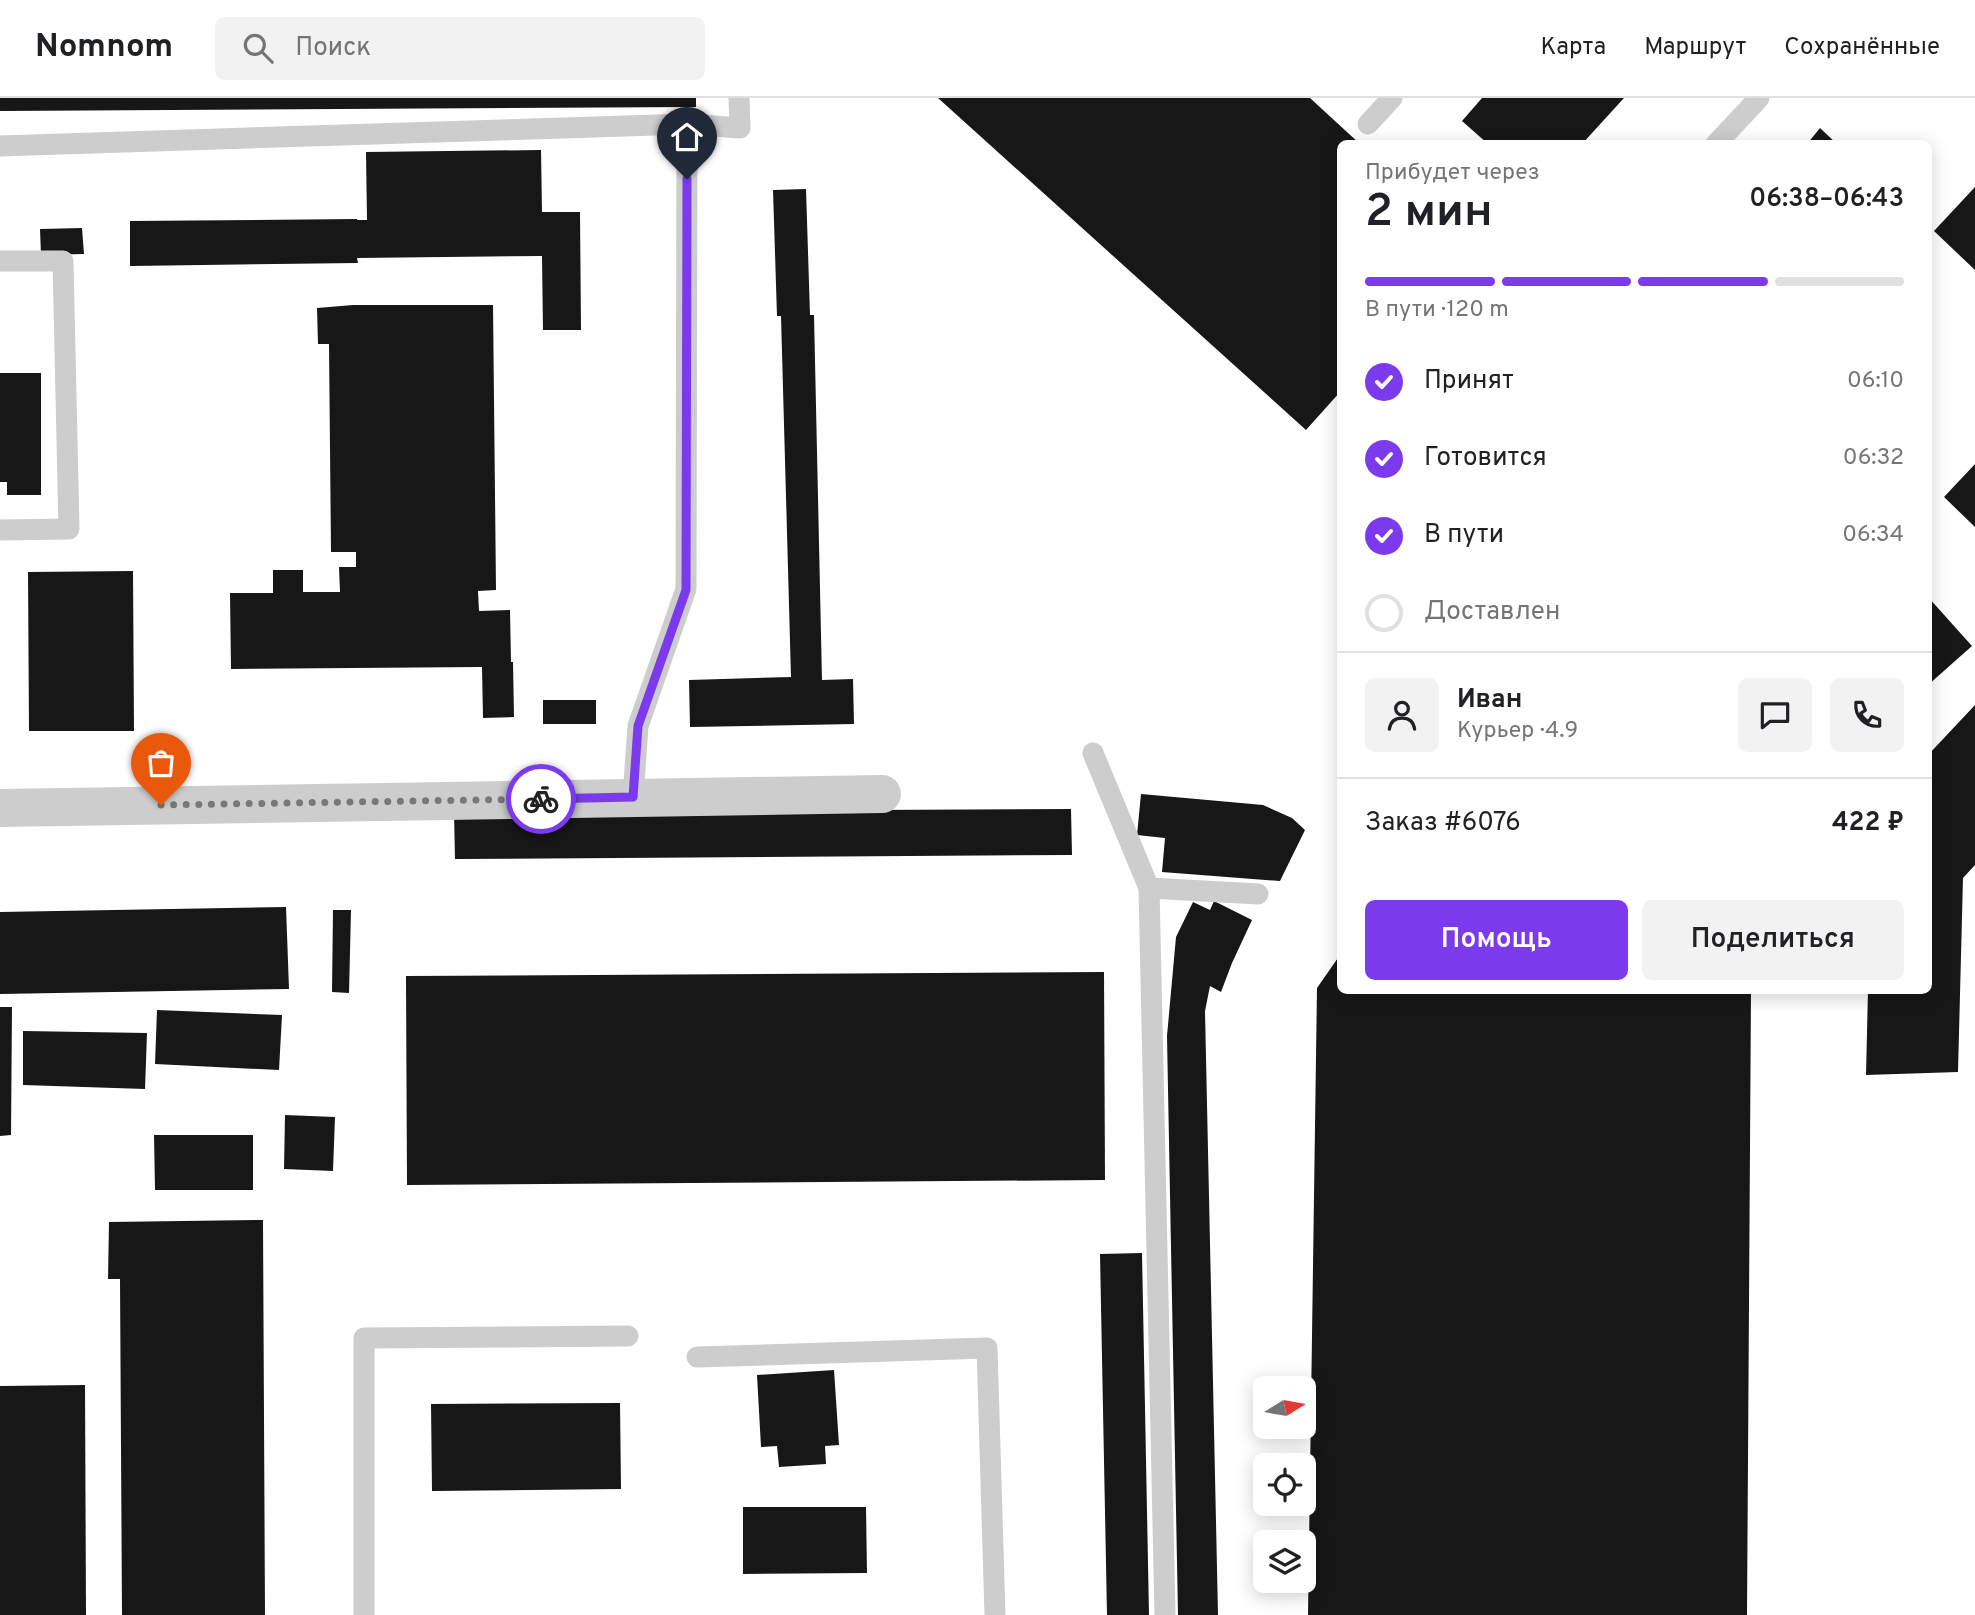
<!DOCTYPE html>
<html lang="ru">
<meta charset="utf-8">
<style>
body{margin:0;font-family:Overpass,sans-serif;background:#f2f2f2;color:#202124;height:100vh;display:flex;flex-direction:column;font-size:26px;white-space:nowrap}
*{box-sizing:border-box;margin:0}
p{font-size:23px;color:#757577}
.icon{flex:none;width:38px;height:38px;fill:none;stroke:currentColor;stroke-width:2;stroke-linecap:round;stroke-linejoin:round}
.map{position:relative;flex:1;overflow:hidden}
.drawer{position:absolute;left:1337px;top:42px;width:595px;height:854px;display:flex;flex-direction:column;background:#fff;border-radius:10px;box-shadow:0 4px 18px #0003}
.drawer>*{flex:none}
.needle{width:46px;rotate:79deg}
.fabs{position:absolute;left:1253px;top:1278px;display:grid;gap:14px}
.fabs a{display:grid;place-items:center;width:63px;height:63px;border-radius:10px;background:#fff;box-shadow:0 4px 18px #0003;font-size:35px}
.pin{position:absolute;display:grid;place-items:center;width:60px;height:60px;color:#fff;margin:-72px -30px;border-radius:50% 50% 50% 0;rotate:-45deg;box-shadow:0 0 7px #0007}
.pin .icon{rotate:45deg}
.courier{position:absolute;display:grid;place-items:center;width:70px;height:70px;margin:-35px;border:5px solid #7c3aed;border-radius:50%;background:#fff;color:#222;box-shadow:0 2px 9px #0007}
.overview em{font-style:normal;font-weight:600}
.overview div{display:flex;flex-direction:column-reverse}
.overview{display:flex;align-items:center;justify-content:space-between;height:119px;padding:0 28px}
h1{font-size:46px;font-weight:600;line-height:52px}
.bar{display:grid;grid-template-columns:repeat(4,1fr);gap:10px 7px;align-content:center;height:84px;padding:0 28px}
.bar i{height:9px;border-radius:5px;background:#e0e0e0}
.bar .on{background:#7c3aed}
.bar p{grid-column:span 4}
.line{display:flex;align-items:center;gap:18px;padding:0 28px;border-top:2px solid #e0e0e0}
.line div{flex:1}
.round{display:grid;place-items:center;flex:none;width:74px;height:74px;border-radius:10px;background:#f2f2f2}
ol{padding:0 28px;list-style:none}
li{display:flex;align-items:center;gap:21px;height:77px}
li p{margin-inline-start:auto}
li .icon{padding:7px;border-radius:50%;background:#7c3aed;color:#fff;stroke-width:4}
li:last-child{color:#757577}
li i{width:38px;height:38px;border:4px solid #e0e0e0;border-radius:50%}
.primary-button{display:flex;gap:14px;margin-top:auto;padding:14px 28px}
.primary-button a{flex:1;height:80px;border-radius:10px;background:#7c3aed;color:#fff;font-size:28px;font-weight:600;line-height:80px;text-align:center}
.primary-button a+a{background:#f2f2f2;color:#202124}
header{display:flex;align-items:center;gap:42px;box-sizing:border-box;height:98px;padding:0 35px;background:#fff;border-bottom:2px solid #e0e0e0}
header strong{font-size:33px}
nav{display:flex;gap:38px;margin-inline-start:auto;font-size:24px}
.search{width:490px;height:63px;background:#f2f2f2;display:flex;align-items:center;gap:18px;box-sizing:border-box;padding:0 24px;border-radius:10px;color:#757577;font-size:26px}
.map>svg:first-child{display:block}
</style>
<header>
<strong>Nomnom</strong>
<div class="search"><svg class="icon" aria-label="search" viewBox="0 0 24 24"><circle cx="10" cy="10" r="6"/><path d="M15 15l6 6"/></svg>Поиск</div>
<nav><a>Карта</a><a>Маршрут</a><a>Сохранённые</a></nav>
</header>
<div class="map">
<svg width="1975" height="1517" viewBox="0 0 1975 1517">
<rect width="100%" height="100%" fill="#fff"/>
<g fill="#171717">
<polygon points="0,0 696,0 696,9 0,13"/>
<polygon points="938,0 1310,0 1360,46 1340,46 1340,294 1306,332"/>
<polygon points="1482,0 1624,0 1582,46 1488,46 1462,23"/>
<polygon points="1820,30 1837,46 1807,46"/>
<polygon points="541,52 542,114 580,114 581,232 543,232 542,158 357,160 358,165 130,168 130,123 357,121 357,122 367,122 366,54"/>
<polygon points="1975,89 1975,172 1934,133"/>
<polygon points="806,91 810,217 814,217 822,582 853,581 854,626 690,629 689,582 791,579 781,218 777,218 773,92"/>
<polygon points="82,130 84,156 41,157 40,131"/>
<polygon points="353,207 493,207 496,492 478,493 479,513 510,512 511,564 513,564 514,619 483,620 482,569 231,571 230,495 273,495 273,472 303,472 303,494 340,494 339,469 356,469 356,454 331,454 329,246 318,246 317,210"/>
<polygon points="0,275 41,275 41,397 7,397 7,384 0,384"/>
<polygon points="1975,366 1975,429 1944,399"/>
<polygon points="133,473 134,633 29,633 28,474"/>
<polygon points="1928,499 1972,548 1928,587"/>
<rect x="543" y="602" width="53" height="24"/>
<polygon points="1975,607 1975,767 1963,780 1958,974 1866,977 1868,892 1928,892 1928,657"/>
<polygon points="1141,696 1263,707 1292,720 1305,732 1280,783 1162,774 1165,740 1137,737"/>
<polygon points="1071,711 1072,757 455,761 454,714"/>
<polygon points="1214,803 1252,822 1232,865 1221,894 1210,888 1205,913 1218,1517 1178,1517 1167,938 1176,839 1193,804 1210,812"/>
<polygon points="286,809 289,891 0,896 0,814"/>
<polygon points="333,812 351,812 349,895 332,894"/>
<polygon points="1340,857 1340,892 1751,892 1747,1517 1308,1517 1317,890"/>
<polygon points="1104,874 1105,1082 407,1087 406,878"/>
<polygon points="0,909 12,909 11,1037 0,1038"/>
<polygon points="157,912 282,917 279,972 155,966"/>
<polygon points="23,933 147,935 145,991 23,987"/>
<polygon points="285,1017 335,1019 333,1073 284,1071"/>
<polygon points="154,1037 253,1037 253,1092 155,1092"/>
<polygon points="263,1122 265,1517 122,1517 120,1181 108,1181 109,1124"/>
<polygon points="1142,1155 1149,1517 1107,1517 1100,1156"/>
<polygon points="834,1272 839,1347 825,1348 826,1366 779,1369 777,1348 761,1349 757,1277"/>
<polygon points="85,1287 86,1517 0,1517 0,1288"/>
<polygon points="620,1305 621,1391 432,1393 431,1306"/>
<polygon points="743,1409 866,1409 867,1475 743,1476"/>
</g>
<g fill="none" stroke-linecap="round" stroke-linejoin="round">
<g stroke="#cdcdcd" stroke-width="21">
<polyline points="1368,26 1392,0"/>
<polyline points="1716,46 1759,0"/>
<polyline points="0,48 687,26"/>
<polyline points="0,163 63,163 69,431 0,432"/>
<polyline points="1093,655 1149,790 1165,1517"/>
<polyline points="633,699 638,628 686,491 687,26 740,30 739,0"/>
<polyline points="1149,790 1258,796"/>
<polyline points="697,1259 987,1250 995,1517"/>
<polyline points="364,1517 364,1240 628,1238"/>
</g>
<polyline stroke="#cdcdcd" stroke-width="38" points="0,710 882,696"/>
</g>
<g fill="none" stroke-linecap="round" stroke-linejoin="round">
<polyline stroke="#787878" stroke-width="7" stroke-dasharray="0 12.6" points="161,707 541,701"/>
<polyline stroke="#7c3aed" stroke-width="9" points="541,701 633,699 638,628 686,492 687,81"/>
</g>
</svg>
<div class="fabs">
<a><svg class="needle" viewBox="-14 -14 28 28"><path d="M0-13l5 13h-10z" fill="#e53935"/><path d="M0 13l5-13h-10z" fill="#757577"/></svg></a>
<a><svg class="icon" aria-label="locate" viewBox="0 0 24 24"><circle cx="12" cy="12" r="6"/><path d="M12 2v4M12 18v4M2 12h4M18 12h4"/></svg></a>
<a><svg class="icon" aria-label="layers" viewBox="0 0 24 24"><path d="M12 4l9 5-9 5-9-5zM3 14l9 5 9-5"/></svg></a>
</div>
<div class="pin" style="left:161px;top:707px;background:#ea580c"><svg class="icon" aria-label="bag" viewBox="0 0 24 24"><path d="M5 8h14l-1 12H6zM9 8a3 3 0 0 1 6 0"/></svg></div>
<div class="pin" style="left:687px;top:81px;background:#1f2937"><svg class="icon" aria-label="home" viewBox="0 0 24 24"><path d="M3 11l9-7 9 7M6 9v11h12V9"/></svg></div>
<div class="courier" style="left:541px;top:701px"><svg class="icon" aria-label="bike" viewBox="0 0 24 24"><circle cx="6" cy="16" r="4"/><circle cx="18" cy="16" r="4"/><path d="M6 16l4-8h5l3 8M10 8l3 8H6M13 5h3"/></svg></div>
<section class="drawer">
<div class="overview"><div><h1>2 мин</h1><p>Прибудет через</p></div><em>06:38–06:43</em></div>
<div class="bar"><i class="on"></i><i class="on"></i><i class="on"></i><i></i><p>В пути · 120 m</p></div>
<ol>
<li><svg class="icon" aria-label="check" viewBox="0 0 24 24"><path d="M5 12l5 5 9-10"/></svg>Принят<p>06:10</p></li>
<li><svg class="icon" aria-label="check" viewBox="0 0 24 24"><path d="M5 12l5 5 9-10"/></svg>Готовится<p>06:32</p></li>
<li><svg class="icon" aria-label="check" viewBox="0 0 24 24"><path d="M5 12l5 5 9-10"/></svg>В пути<p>06:34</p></li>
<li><i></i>Доставлен</li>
</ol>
<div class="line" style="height:126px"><a class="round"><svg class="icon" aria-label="person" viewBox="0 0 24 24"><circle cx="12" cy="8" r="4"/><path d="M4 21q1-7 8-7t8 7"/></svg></a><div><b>Иван</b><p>Курьер · 4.9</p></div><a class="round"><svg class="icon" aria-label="chat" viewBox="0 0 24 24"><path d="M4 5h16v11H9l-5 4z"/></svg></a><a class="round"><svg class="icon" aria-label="phone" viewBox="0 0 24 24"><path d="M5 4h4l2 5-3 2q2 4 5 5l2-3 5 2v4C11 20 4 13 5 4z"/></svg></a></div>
<div class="line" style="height:91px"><div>Заказ #6076</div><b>422 ₽</b></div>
<div class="primary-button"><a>Помощь</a><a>Поделиться</a></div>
</section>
</div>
